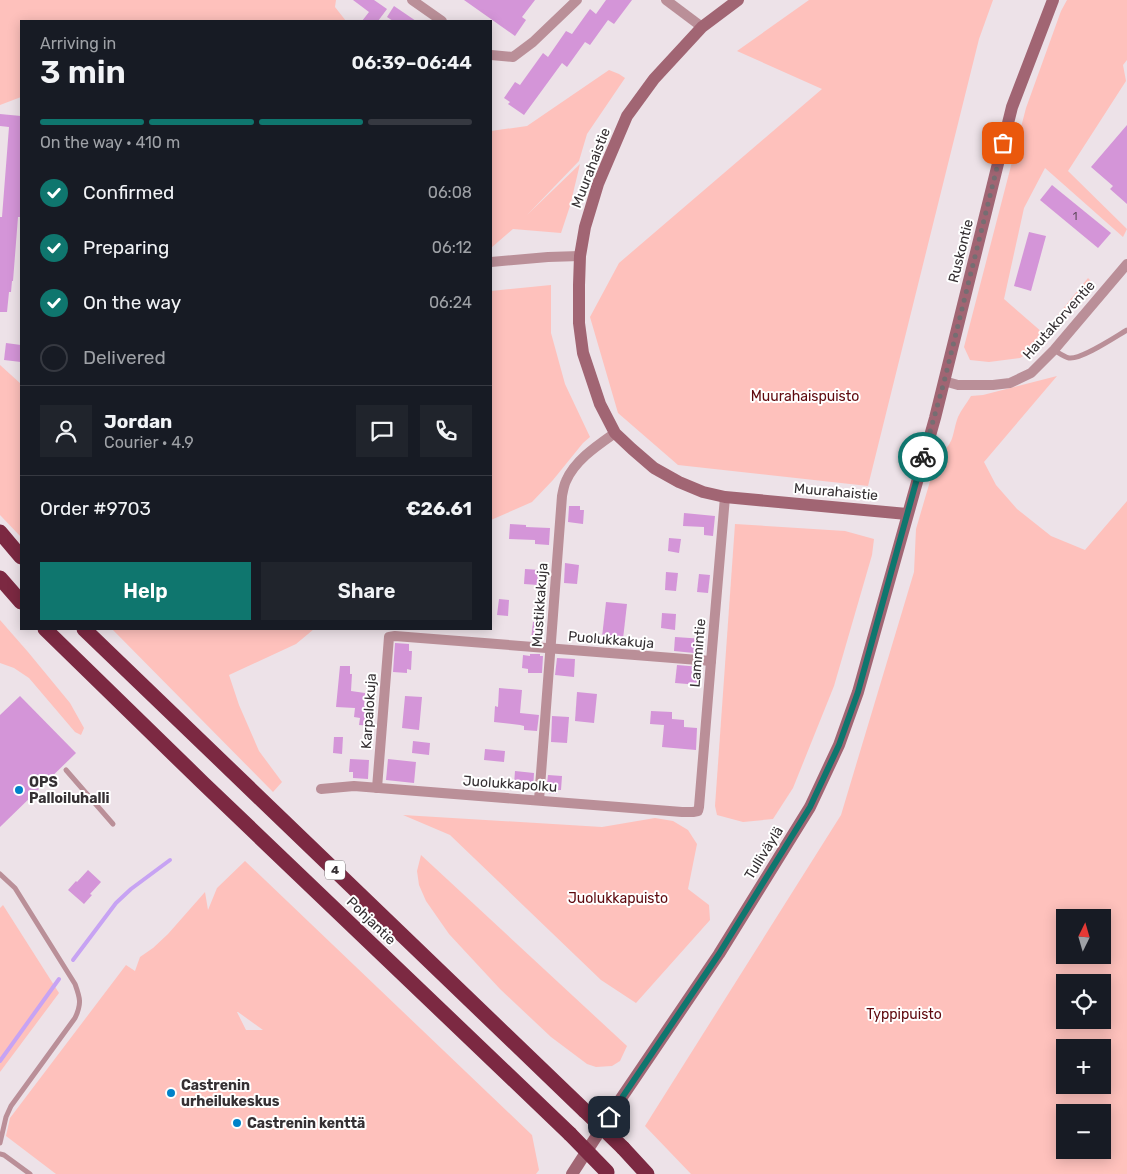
<!DOCTYPE html>
<meta charset="utf-8">
<style>
body{margin:0;font-family:Rubik,sans-serif;background:#20242c;color:#f1f3f6;height:100vh;display:flex;flex-direction:column;font-size:19px;white-space:nowrap}
*{box-sizing:border-box;margin:0}
p{font-size:16px;color:#9ea1a6}
.icon{flex:none;width:28px;height:28px;fill:none;stroke:currentColor;stroke-width:2;stroke-linecap:round;stroke-linejoin:round}
.map{position:relative;flex:1;overflow:hidden}
.sheet{position:absolute;left:20px;top:20px;width:472px;height:610px;display:flex;flex-direction:column;background:#171b24;border-radius:0px;box-shadow:0 2px 12px #0003}
.sheet>*{flex:none}
.needle{width:32px;rotate:5deg}
.tools{position:absolute;left:1056px;top:909px;display:grid;gap:10px}
.tools a{display:grid;place-items:center;width:55px;height:55px;border-radius:0px;background:#171b24;box-shadow:0 2px 12px #0003;font-size:25px}
.pin{position:absolute;display:grid;place-items:center;width:42px;height:42px;color:#fff;margin:-21px;border-radius:10px;box-shadow:0 2px 8px #0006}
.courier{position:absolute;display:grid;place-items:center;width:50px;height:50px;margin:-25px;border:4px solid #0f766e;border-radius:50%;background:#fff;color:#222;box-shadow:0 1px 6px #0007}
.overview em{font-style:normal;font-weight:600}
.overview div{display:flex;flex-direction:column-reverse}
.overview{display:flex;align-items:center;justify-content:space-between;height:85px;padding:0 20px}
h1{font-size:32px;font-weight:600;line-height:38px}
.bar{display:grid;grid-template-columns:repeat(4,1fr);gap:8px 5px;align-content:center;height:60px;padding:0 20px}
.bar i{height:6px;border-radius:4px;background:#363941}
.bar .active{background:#0f766e}
.bar p{grid-column:span 4}
.line{display:flex;align-items:center;gap:12px;padding:0 20px;border-top:1px solid #363941}
.line div{flex:1}
.round{display:grid;place-items:center;flex:none;width:52px;height:52px;border-radius:0px;background:#20242c}
ol{padding:0 20px;list-style:none}
li{display:flex;align-items:center;gap:15px;height:55px}
li p{margin-inline-start:auto}
li .icon{padding:5px;border-radius:50%;background:#0f766e;color:#fff;stroke-width:4}
li:last-child{color:#9ea1a6}
li i{width:28px;height:28px;border:2px solid #363941;border-radius:50%}
.action{display:flex;gap:10px;margin-top:auto;padding:10px 20px}
.action a{flex:1;height:58px;border-radius:0px;background:#0f766e;color:#fff;font-size:20px;font-weight:600;line-height:58px;text-align:center}
.action a+a{background:#20242c;color:#f1f3f6}
.map>svg:first-child{display:block}
</style>
<div class="map">
<svg width="1127" height="1174" viewBox="0 0 1127 1174">
<rect width="100%" height="100%" fill="#ede2e8"/>
<g fill="#fec1bc" fill-rule="evenodd">
<polygon points="0,0 336,0 335,7 346,21 21,21 21,97 0,105"/>
<polygon points="809,0 993,0 979,39 868,486 678,465 618,413 590,317 619,263 822,89 737,51"/>
<polygon points="1067,0 1127,0 1127,60 1123,65 1126,81 1068,171 1127,229 1123,237 1045,168 1024,208 1004,299 1043,333 1088,278 1093,283 1039,346 1020,358 989,362 970,360 964,347 1026,108 1061,11"/>
<polygon points="609,70 619,74 625,78 587,134 579,161 527,215 580,164 570,206 561,233 513,229 491,248 491,131 527,126"/>
<polygon points="551,285 551,333 565,384 590,437 583,443 553,480 532,502 491,520 491,291"/>
<polygon points="0,365 21,384 21,537 0,515"/>
<path d="M1057,376l-73,86 12,23 21,24 34,27 34,14 42,-49v673h-436l-46,-48 196,-311 73,-243 2,-43 22,-75c17,-9 14,-21 20,-37 3,-7 9,-14 13,-21l12,-1zM1065,918h37v37h-37zM1065,982h37v38h-37zM1065,1048h37v37h-37zM1065,1112h37v38h-37z"/>
<polygon points="735,524 845,531 874,539 872,555 834,686 793,788 773,819 743,822 717,815 715,806"/>
<polygon points="0,620 28,652 70,703 84,728 81,735 75,732 29,678 14,668 0,663"/>
<polygon points="112,629 314,629 296,644 229,675 239,705 259,751 282,782 273,792"/>
<polygon points="403,815 602,827 655,818 673,821 688,830 697,844 688,889 709,905 710,920 636,1003 601,980 450,835"/>
<polygon points="421,855 627,1046 620,1061 612,1066 596,1067 587,1064 551,1037 500,989 449,934 426,901 419,885 417,871"/>
<path d="M245,861l287,274 7,35 -3,4h-480l-50,-38 4,-18 116,-153 9,6 5,-14 13,-9 15,-14 37,-42 3,18 9,-22zM237,1012h1l25,18h-17z"/>
<polygon points="3,905 59,993 0,1072 0,908"/>
</g>
<g fill="none" stroke-linecap="round" stroke-linejoin="round">
<g stroke="#c7a3f3" stroke-width="4">
<polyline points="73,960 116,903 131,889 170,860"/>
<polyline points="0,1061 59,979"/>
</g>
</g>
<g fill="#d495d8">
<polygon points="353,0 374,0 387,9 378,21 362,21 369,12"/>
<polygon points="464,0 535,0 522,17 526,20 515,36"/>
<polygon points="606,0 632,0 614,24 608,20 590,45 585,42 567,67 562,63 524,115 508,104 510,102 504,98 515,82 520,85 543,53 548,57 566,31 572,34 590,9 596,14"/>
<polygon points="394,6 416,21 393,21 387,17"/>
<polygon points="0,114 21,116 21,200 20,217 18,217 13,281 12,281 11,292 9,292 7,312 0,312 0,217 2,217 9,127 0,126"/>
<polygon points="1127,125 1127,204 1110,189 1113,186 1091,167"/>
<polygon points="1052,185 1111,233 1098,248 1040,200"/>
<polygon points="1029,232 1046,236 1031,291 1014,286"/>
<polygon points="6,343 21,345 21,362 4,360"/>
<polygon points="569,506 580,506 580,510 584,510 583,524 568,522"/>
<polygon points="684,513 715,516 713,536 704,535 704,527 683,526"/>
<polygon points="510,524 526,525 526,527 550,528 549,545 535,544 535,540 509,539"/>
<polygon points="669,538 681,539 679,553 668,551"/>
<polygon points="565,563 579,565 577,584 564,583"/>
<polygon points="525,569 540,570 538,585 524,584"/>
<polygon points="666,572 678,573 676,591 665,590"/>
<polygon points="699,574 710,575 708,593 697,592"/>
<polygon points="499,599 509,600 508,616 497,615"/>
<polygon points="606,602 627,604 623,639 602,637"/>
<polygon points="662,613 676,614 675,630 661,628"/>
<polygon points="533,622 543,622 541,641 531,640"/>
<polygon points="675,637 705,639 704,654 674,651"/>
<polygon points="395,643 409,644 409,651 412,651 411,670 407,669 407,673 393,672"/>
<polygon points="530,654 540,654 540,656 543,656 542,673 528,673 528,669 522,668 523,655 530,656"/>
<polygon points="557,658 575,659 574,677 555,675"/>
<polygon points="677,665 701,667 700,685 675,683"/>
<polygon points="340,666 350,666 350,674 352,674 351,691 365,693 364,706 374,707 372,726 359,725 360,718 354,717 355,708 336,707"/>
<polygon points="499,688 522,690 520,713 539,715 537,731 524,730 524,726 520,725 494,722 495,706 498,707"/>
<polygon points="577,692 597,694 594,723 575,721"/>
<polygon points="20,696 76,753 0,827 0,715"/>
<polygon points="405,696 422,697 419,730 402,728"/>
<polygon points="651,711 672,712 672,719 684,720 684,727 697,728 696,750 662,747 664,725 650,724"/>
<polygon points="552,716 569,717 567,743 551,742"/>
<polygon points="334,737 343,737 342,754 333,753"/>
<polygon points="413,741 430,743 429,755 412,753"/>
<polygon points="485,749 505,751 504,762 484,760"/>
<polygon points="350,759 369,760 368,779 353,778 353,772 349,772"/>
<polygon points="388,759 416,762 414,783 386,780"/>
<polygon points="515,771 534,773 533,791 517,790 518,785 514,784"/>
<polygon points="548,775 562,776 561,790 557,790 557,794 546,793"/>
<polygon points="88,870 101,882 90,894 92,895 84,904 68,890 76,881 77,882"/>
</g>
<g fill="none" stroke-linecap="round" stroke-linejoin="round">
<g stroke="#ba8f98" stroke-width="5">
<path d="M1054,350c5,3 10,7 15,8 12,2 46,-21 58,-28"/>
<polyline points="66,770 113,824"/>
<path d="M0,874l15,14 60,96c5,14 7,19 0,34l-64,88 -5,11 -6,26"/>
<polyline points="0,1154 4,1155 30,1174"/>
</g>
<g stroke="#ba8f98" stroke-width="10">
<polyline points="412,0 442,21"/>
<polyline points="666,0 702,27"/>
<polyline points="491,55 513,57 533,42 577,0"/>
<polyline points="491,262 548,257 580,256"/>
<polyline points="944,381 958,385 993,385 1010,383 1031,373 1054,350 1127,264"/>
<polyline points="377,788 389,637 395,636 711,661"/>
<polyline points="321,789 354,786 682,812 693,812 698,811 699,807 711,661 725,497"/>
<path d="M539,800l23,-304c1,-5 2,-11 4,-15 9,-21 32,-36 49,-48"/>
</g>
<g stroke="#a16573" stroke-width="12">
<polyline points="738,0 702,27 654,79 627,116 598,184 585,227 580,256 579,285 579,323 583,353 600,404 615,433 632,449 654,468 679,482 703,492 725,497 907,514"/>
<polyline points="572,1174 618,1103 719,954 810,807 839,745 858,692 935,418 1012,107 1053,0"/>
</g>
<g stroke="#7c2942" stroke-width="15">
<polyline points="0,532 21,557"/>
<polyline points="0,578 21,602"/>
<polyline points="45,629 203,783 570,1134"/>
<polyline points="84,629 585,1111"/>
<polyline points="623,1148 647,1174"/>
</g>
<g stroke="#7c2942" stroke-width="15">
<polyline points="585,1111 623,1148"/>
<polyline points="570,1134 607,1172"/>
</g>
</g>
<g fill="none" stroke-linecap="round" stroke-linejoin="round">
<polyline stroke="#756e72" stroke-width="5" stroke-dasharray="0 9" points="923,457 944,382 1003,143"/>
<polyline stroke="#0f766e" stroke-width="6" points="609,1117 719,954 810,807 839,745 858,692 923,457"/>
</g>
<g fill="#0082c9" stroke="#fff" stroke-width="2">
<circle cx="19" cy="790" r="5"/>
<circle cx="171" cy="1093" r="5"/>
<circle cx="237" cy="1123" r="5"/>
</g>
<g text-anchor="middle" dominant-baseline="central" stroke-width="4" stroke-linejoin="round" paint-order="stroke">
<g font-size="11" fill="#5d495c">
<text x="1075" y="216">1</text>
</g>
<rect fill="#fff" stroke="#726e70" stroke-width="1" x="325" y="860.5" width="20" height="19" rx="4"/>
<g font-size="12" font-weight="bold" fill="#353033">
<text x="335" y="870">4</text>
</g>
<g font-size="14" fill="#353033" stroke="#fff">
<text transform="translate(591 168) rotate(-69)">Muurahaistie</text>
<text transform="translate(961 251) rotate(-76)">Ruskontie</text>
<text transform="translate(1059 320) rotate(-48)">Hautakorventie</text>
<text transform="translate(836 492) rotate(5)">Muurahaistie</text>
<text transform="translate(540 605) rotate(-86)">Mustikkakuja</text>
<text transform="translate(611 640) rotate(5)">Puolukkakuja</text>
<text transform="translate(698 653) rotate(-85)">Lammintie</text>
<text transform="translate(369 711) rotate(-86)">Karpalokuja</text>
<text transform="translate(510 784) rotate(4)">Juolukkapolku</text>
<text transform="translate(764 853) rotate(-58)">Tulliväylä</text>
<text transform="translate(371 921) rotate(44)">Pohjantie</text>
</g>
<g font-size="14" fill="#5f090e" stroke="#fff">
<text x="805" y="396">Muurahaispuisto</text>
<text x="618" y="898">Juolukkapuisto</text>
<text x="904" y="1014">Typpipuisto</text>
</g>
<g font-size="14" font-weight="bold" fill="#353033" stroke="#fff" text-anchor="start">
<text x="29" y="782">OPS<tspan x="29" dy="16">Palloiluhalli</tspan></text>
<text x="181" y="1085">Castrenin<tspan x="181" dy="16">urheilukeskus</tspan></text>
<text x="247" y="1123">Castrenin kenttä</text>
</g>
</g>
</svg>
<div class="tools">
<a><svg class="needle" viewBox="-14 -14 28 28"><path d="M0-13l5 13h-10z" fill="#e53935"/><path d="M0 13l5-13h-10z" fill="#9ea1a6"/></svg></a>
<a><svg class="icon" aria-label="locate" viewBox="0 0 24 24"><circle cx="12" cy="12" r="6"/><path d="M12 2v4M12 18v4M2 12h4M18 12h4"/></svg></a>
<a>+</a>
<a>−</a>
</div>
<div class="pin" style="left:1003px;top:143px;background:#ea580c"><svg class="icon" aria-label="bag" viewBox="0 0 24 24"><path d="M5 8h14l-1 12H6zM9 8a3 3 0 0 1 6 0"/></svg></div>
<div class="pin" style="left:609px;top:1117px;background:#1f2937"><svg class="icon" aria-label="home" viewBox="0 0 24 24"><path d="M3 11l9-7 9 7M6 9v11h12V9"/></svg></div>
<div class="courier" style="left:923px;top:457px"><svg class="icon" aria-label="bike" viewBox="0 0 24 24"><circle cx="6" cy="16" r="4"/><circle cx="18" cy="16" r="4"/><path d="M6 16l4-8h5l3 8M10 8l3 8H6M13 5h3"/></svg></div>
<section class="sheet">
<div class="overview"><div><h1>3 min</h1><p>Arriving in</p></div><em>06:39–06:44</em></div>
<div class="bar"><i class="active"></i><i class="active"></i><i class="active"></i><i></i><p>On the way · 410 m</p></div>
<ol>
<li><svg class="icon" aria-label="check" viewBox="0 0 24 24"><path d="M5 12l5 5 9-10"/></svg>Confirmed<p>06:08</p></li>
<li><svg class="icon" aria-label="check" viewBox="0 0 24 24"><path d="M5 12l5 5 9-10"/></svg>Preparing<p>06:12</p></li>
<li><svg class="icon" aria-label="check" viewBox="0 0 24 24"><path d="M5 12l5 5 9-10"/></svg>On the way<p>06:24</p></li>
<li><i></i>Delivered</li>
</ol>
<div class="line" style="height:90px"><a class="round"><svg class="icon" aria-label="person" viewBox="0 0 24 24"><circle cx="12" cy="8" r="4"/><path d="M4 21q1-7 8-7t8 7"/></svg></a><div><b>Jordan</b><p>Courier · 4.9</p></div><a class="round"><svg class="icon" aria-label="chat" viewBox="0 0 24 24"><path d="M4 5h16v11H9l-5 4z"/></svg></a><a class="round"><svg class="icon" aria-label="phone" viewBox="0 0 24 24"><path d="M5 4h4l2 5-3 2q2 4 5 5l2-3 5 2v4C11 20 4 13 5 4z"/></svg></a></div>
<div class="line" style="height:65px"><div>Order #9703</div><b>€26.61</b></div>
<div class="action"><a>Help</a><a>Share</a></div>
</section>
</div>
